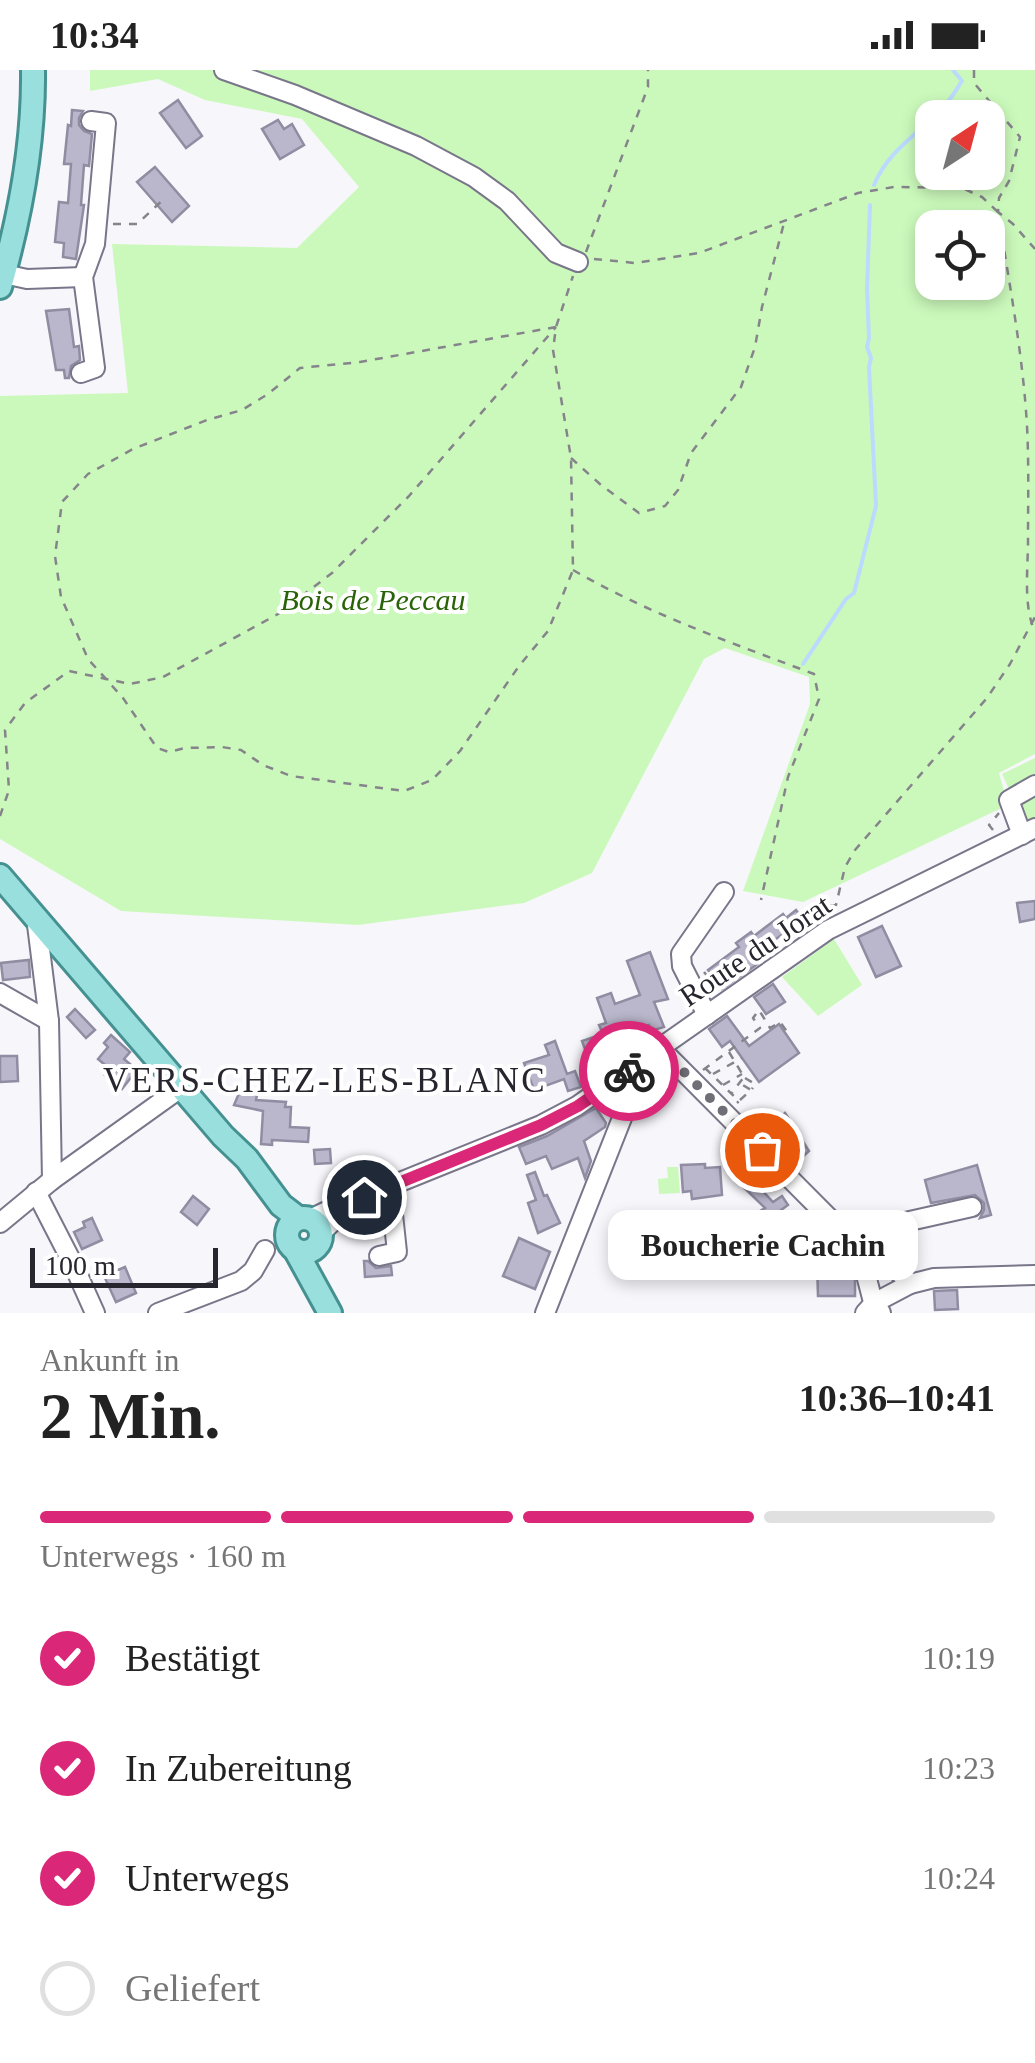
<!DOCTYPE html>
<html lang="de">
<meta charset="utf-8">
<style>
body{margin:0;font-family:"Times New Roman",serif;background:#f6f6f6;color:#222;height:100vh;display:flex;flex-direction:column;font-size:38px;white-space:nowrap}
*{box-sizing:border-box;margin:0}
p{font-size:32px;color:#767676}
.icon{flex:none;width:55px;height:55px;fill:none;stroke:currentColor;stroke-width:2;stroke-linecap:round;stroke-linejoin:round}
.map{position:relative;height:1243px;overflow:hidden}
.drawer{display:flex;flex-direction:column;background:#fff;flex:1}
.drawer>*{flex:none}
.needle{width:65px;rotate:36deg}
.fabs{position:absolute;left:915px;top:30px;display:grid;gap:20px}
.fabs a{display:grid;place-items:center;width:90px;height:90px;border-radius:20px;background:#fff;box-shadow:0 5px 15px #0003;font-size:50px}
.scale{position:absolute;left:30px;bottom:25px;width:188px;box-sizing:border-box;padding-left:10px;border:5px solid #27252e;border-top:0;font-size:28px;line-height:35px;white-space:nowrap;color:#27252e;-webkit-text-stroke:8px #fff;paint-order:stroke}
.pin{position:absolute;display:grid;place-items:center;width:85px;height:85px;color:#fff;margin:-42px;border:5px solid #fff;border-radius:50%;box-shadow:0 2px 10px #0007}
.courier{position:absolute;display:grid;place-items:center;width:100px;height:100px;margin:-50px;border:8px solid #db2777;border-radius:50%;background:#fff;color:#222;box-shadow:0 2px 12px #0007}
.bubble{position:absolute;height:70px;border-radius:20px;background:#fff;box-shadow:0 5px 15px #0003;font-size:32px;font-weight:700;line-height:70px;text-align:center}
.head em{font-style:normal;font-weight:700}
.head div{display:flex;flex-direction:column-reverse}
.head{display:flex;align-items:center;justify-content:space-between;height:170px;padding:0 40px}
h1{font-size:65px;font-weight:700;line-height:75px}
.bar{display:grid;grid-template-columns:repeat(4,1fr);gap:15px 10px;align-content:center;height:120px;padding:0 40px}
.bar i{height:12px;border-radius:8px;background:#e0e0e0}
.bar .on{background:#db2777}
.bar p{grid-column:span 4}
ol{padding:0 40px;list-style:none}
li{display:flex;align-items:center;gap:30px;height:110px}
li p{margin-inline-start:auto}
li .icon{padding:10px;border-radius:50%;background:#db2777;color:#fff;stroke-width:4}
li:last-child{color:#767676}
li i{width:55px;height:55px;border:5px solid #e0e0e0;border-radius:50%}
.status{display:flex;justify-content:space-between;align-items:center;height:70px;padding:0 50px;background:#fff;direction:ltr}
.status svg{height:28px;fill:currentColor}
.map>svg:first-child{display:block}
</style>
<div class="status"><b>10:34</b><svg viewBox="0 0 49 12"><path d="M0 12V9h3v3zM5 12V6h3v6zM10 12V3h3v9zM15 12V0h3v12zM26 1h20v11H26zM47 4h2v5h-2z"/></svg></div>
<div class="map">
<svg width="1035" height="1243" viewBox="0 0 1035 1243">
<rect width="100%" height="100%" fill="#f7f6fb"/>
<g fill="#cbf9bb" fill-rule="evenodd">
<path d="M90,0h945v684l-36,19 9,32 -205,97 -60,-11 67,-187 -1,-27 -84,-29 -21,11 -112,214 -68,30 -166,22 -237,-14 -121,-72v-443l128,-3 -16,-149 185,4 62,-61 -57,-68 -97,-19 -47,-21 -68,12zM932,48h56v54h-56zM932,158h56v54h-56z"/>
<polygon points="1035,688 1035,747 1025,753 1002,704"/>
<polygon points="834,869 862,915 818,946 782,907"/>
<polygon points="667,1097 678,1097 680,1123 659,1124 658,1109 668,1108"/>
</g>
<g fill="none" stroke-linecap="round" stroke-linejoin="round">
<g stroke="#badafe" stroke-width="4">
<path d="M874,115c14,-35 45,-51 69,-77 7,-8 13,-18 19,-27l-9,-11"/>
<polyline points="803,594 846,529 854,523 876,436 869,297 871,288 867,277 869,268 867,219 870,135"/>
</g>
</g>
<g fill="#bab7cd" stroke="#908da2" stroke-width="2.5">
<polygon points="178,30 202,66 186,78 160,43"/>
<polygon points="72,40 83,41 79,48 79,55 84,61 92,64 89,96 84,95 81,135 84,135 76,189 63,187 64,173 55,172 59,132 68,133 71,94 64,94 68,55 71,56"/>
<polygon points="278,50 284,59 292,54 304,75 280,89 262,59"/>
<polygon points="155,97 189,136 172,152 137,112"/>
<polygon points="69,239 74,277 79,276 80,290 71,296 69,308 65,308 64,300 56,300 46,241"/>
<polygon points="1035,831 1035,849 1020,852 1017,833"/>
<polygon points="796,840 803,850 763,878 769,886 722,919 708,900 739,877 736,873 751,862 754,866 783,844 786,848"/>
<polygon points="882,856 901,896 876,907 858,867"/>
<polygon points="650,882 668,929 654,932 664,957 651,961 649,955 642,957 641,955 610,966 615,980 589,990 582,971 603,964 599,955 606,953 597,928 611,923 615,934 640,925 627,891"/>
<polygon points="29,890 30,907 3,910 1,893"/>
<polygon points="773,914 785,932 766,944 754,927"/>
<polygon points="75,939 95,960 86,968 67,947"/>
<polygon points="727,946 749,976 779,954 799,983 759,1012 730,971 722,977 709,959"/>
<polygon points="111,965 130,982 124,989 137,1000 122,1019 105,1005 110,999 98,989 108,977 104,973"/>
<polygon points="555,971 567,1004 575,1001 581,1017 568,1021 564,1009 534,1020 524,993 549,985 545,975"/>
<polygon points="0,986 17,986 18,1011 0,1012"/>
<polygon points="240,1021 257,1025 256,1030 286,1032 285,1037 291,1037 290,1057 309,1058 308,1072 272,1070 272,1075 261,1074 263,1041 234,1035"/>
<polygon points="596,1038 606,1053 605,1057 584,1071 591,1091 585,1108 578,1088 552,1099 546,1086 526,1094 519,1077 547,1066"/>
<polygon points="785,1043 809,1081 798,1091 767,1061"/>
<polygon points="330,1079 331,1093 315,1094 314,1080"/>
<polygon points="754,1091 770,1106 759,1117 773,1132 782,1126 788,1135 762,1154 755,1144 765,1138 731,1105 740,1096 744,1101"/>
<polygon points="705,1094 705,1098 720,1097 722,1125 692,1129 691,1121 683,1122 681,1095"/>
<polygon points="977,1095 991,1145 980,1148 984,1140 984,1133 975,1125 931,1133 925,1110"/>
<polygon points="535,1102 544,1126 547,1125 560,1153 538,1163 528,1133 536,1130 527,1105"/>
<polygon points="193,1126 209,1139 197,1155 181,1142"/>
<polygon points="802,1143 819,1160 806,1173 789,1156"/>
<polygon points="92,1148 102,1170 82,1179 74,1162 85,1157 83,1152"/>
<polygon points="519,1168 550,1182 535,1219 503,1206"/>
<polygon points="364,1191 368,1191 376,1198 391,1196 392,1205 365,1207"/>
<polygon points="849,1191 855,1211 855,1226 818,1226 817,1193"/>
<polygon points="125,1197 136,1223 116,1232 104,1206"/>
<polygon points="957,1220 958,1239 935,1240 934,1221"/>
</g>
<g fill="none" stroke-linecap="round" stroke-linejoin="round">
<defs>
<g id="minor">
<polyline points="224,0 295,25 416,76 474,107 507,131 556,183 578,192"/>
<polyline points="4,204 27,209 83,207"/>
<polyline points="81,303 95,298 83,207 95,174 106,53 91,51"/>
<polyline points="1022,765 1009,730 1035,715"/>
<polyline points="36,847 49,951 52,1110"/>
<polyline points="0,923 49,951"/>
<polyline points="707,945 682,896 681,884 724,822"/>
<polyline points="661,979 859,1178 899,1202 910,1214 934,1208 1035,1205"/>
<polyline points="36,1122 73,1194 95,1243"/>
<polyline points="310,1149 333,1138 350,1135"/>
<polyline points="0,1153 52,1110 182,1017"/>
<polyline points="321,1163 351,1134 363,1127 541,1055 577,1036 828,860 1035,758"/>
<polyline points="851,1169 874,1159 972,1137"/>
<polyline points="859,1178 872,1228 881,1243"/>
<polyline points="379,1186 397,1182 391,1126 394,1116"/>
<polyline points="158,1243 241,1211 253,1201 265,1180"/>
<polyline points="545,1243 624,1043 626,1030 617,1009"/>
<polyline points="865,1243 874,1233 910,1214"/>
</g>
<g id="major">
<path d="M0,217c20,-70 34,-143 33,-217"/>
<polyline points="0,806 223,1066 247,1089 281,1135 298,1148"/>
<circle cx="304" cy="1165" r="17"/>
<polyline points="296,1181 330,1243"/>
</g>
</defs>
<use href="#minor" stroke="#79768a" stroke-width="22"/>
<use href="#major" stroke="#459091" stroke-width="28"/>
<g stroke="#86848b" stroke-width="2.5" stroke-dasharray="8 8" stroke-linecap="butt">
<polyline points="974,0 974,13 1020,67 1009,111 999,128 998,142 1013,154 1035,179"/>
<polyline points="113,154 137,154 165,128"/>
<polyline points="586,182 648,17 648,0"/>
<path d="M594,189l41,4 64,-10 159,-60 36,-6 68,1 20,9 16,15c11,70 25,143 29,214 2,38 1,77 1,115 0,28 -5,65 7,91"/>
<polyline points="556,257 360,292 300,298 268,324 242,340 207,350 133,379 88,404 62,432 55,486 61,527 88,589 123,628 157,678 169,682 185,678 222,677 241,680 263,695 291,706 404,721 432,710 460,681 519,596 548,561 573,500 571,388 553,280 556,257 573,206"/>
<polyline points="571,388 601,415 639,443 665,436 678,420 691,383 741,317 755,277 762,237 784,153"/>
<path d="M573,500c76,44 159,73 241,104l5,25 -31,78 -27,123"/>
<polyline points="0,746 9,720 5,660 25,633 69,601 130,614 163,607 278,544 332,503 409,426 556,257"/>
<polyline points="993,760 989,755 999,743"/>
<polyline points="830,836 836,835 845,797 855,780 987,628 1010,594 1035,547"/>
<polyline points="704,902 718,919"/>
<polyline points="729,982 744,1007 731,1024"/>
<polyline points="705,998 739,1031 737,1033"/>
<polyline points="703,1000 760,958 753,948 759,940 770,958 780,952 788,963 786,965"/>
<polyline points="713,1004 742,988"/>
<polyline points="745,1008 755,1014 752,1019"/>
<polyline points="723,1015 742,1004"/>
<polyline points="740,1030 751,1020 741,1014"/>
</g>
<use href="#minor" stroke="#fff" stroke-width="18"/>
<use href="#major" stroke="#99dfdd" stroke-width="22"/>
</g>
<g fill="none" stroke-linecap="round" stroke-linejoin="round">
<polyline stroke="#706e76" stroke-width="10" stroke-dasharray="0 18" points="629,1001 661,979 762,1080"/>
<polyline stroke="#db2777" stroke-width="12" points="364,1127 541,1055 578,1036 629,1001"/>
</g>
<g text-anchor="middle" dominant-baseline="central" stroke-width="8" stroke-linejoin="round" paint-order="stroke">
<g font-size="30" font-style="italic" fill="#296307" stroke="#fff">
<text x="373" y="529">Bois de Peccau</text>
</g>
<g font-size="30" fill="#27252e" stroke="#fff">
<text transform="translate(755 880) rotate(-34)">Route du Jorat</text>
</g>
<g font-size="35" letter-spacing="2.5" fill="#27252e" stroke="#fff">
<text x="325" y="1010">VERS-CHEZ-LES-BLANC</text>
</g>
</g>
</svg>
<div class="fabs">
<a><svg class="needle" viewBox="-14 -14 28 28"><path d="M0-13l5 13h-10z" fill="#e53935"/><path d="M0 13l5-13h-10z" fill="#767676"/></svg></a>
<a><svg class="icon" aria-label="locate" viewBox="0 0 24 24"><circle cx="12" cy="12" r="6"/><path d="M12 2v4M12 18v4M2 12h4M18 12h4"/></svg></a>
</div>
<div class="scale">100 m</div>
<div class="pin" style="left:762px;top:1080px;background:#ea580c"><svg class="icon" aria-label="bag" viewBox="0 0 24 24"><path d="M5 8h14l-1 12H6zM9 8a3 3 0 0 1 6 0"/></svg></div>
<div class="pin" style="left:364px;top:1127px;background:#1f2937"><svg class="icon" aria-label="home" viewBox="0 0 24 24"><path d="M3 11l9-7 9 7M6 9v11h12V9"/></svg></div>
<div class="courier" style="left:629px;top:1001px"><svg class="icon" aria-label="bike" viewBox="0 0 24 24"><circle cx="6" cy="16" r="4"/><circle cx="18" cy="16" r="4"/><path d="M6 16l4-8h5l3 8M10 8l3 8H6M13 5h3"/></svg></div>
<div class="bubble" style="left:608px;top:1140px;width:310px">Boucherie Cachin</div>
</div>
<section class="drawer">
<div class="head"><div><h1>2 Min.</h1><p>Ankunft in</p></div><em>10:36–10:41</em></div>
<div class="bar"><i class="on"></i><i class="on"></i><i class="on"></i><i></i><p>Unterwegs · 160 m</p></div>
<ol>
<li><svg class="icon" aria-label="check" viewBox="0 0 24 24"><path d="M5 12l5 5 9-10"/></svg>Bestätigt<p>10:19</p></li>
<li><svg class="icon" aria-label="check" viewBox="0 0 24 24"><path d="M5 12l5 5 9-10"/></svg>In Zubereitung<p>10:23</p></li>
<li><svg class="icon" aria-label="check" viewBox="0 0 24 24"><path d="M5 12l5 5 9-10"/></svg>Unterwegs<p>10:24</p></li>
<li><i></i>Geliefert</li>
</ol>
</section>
